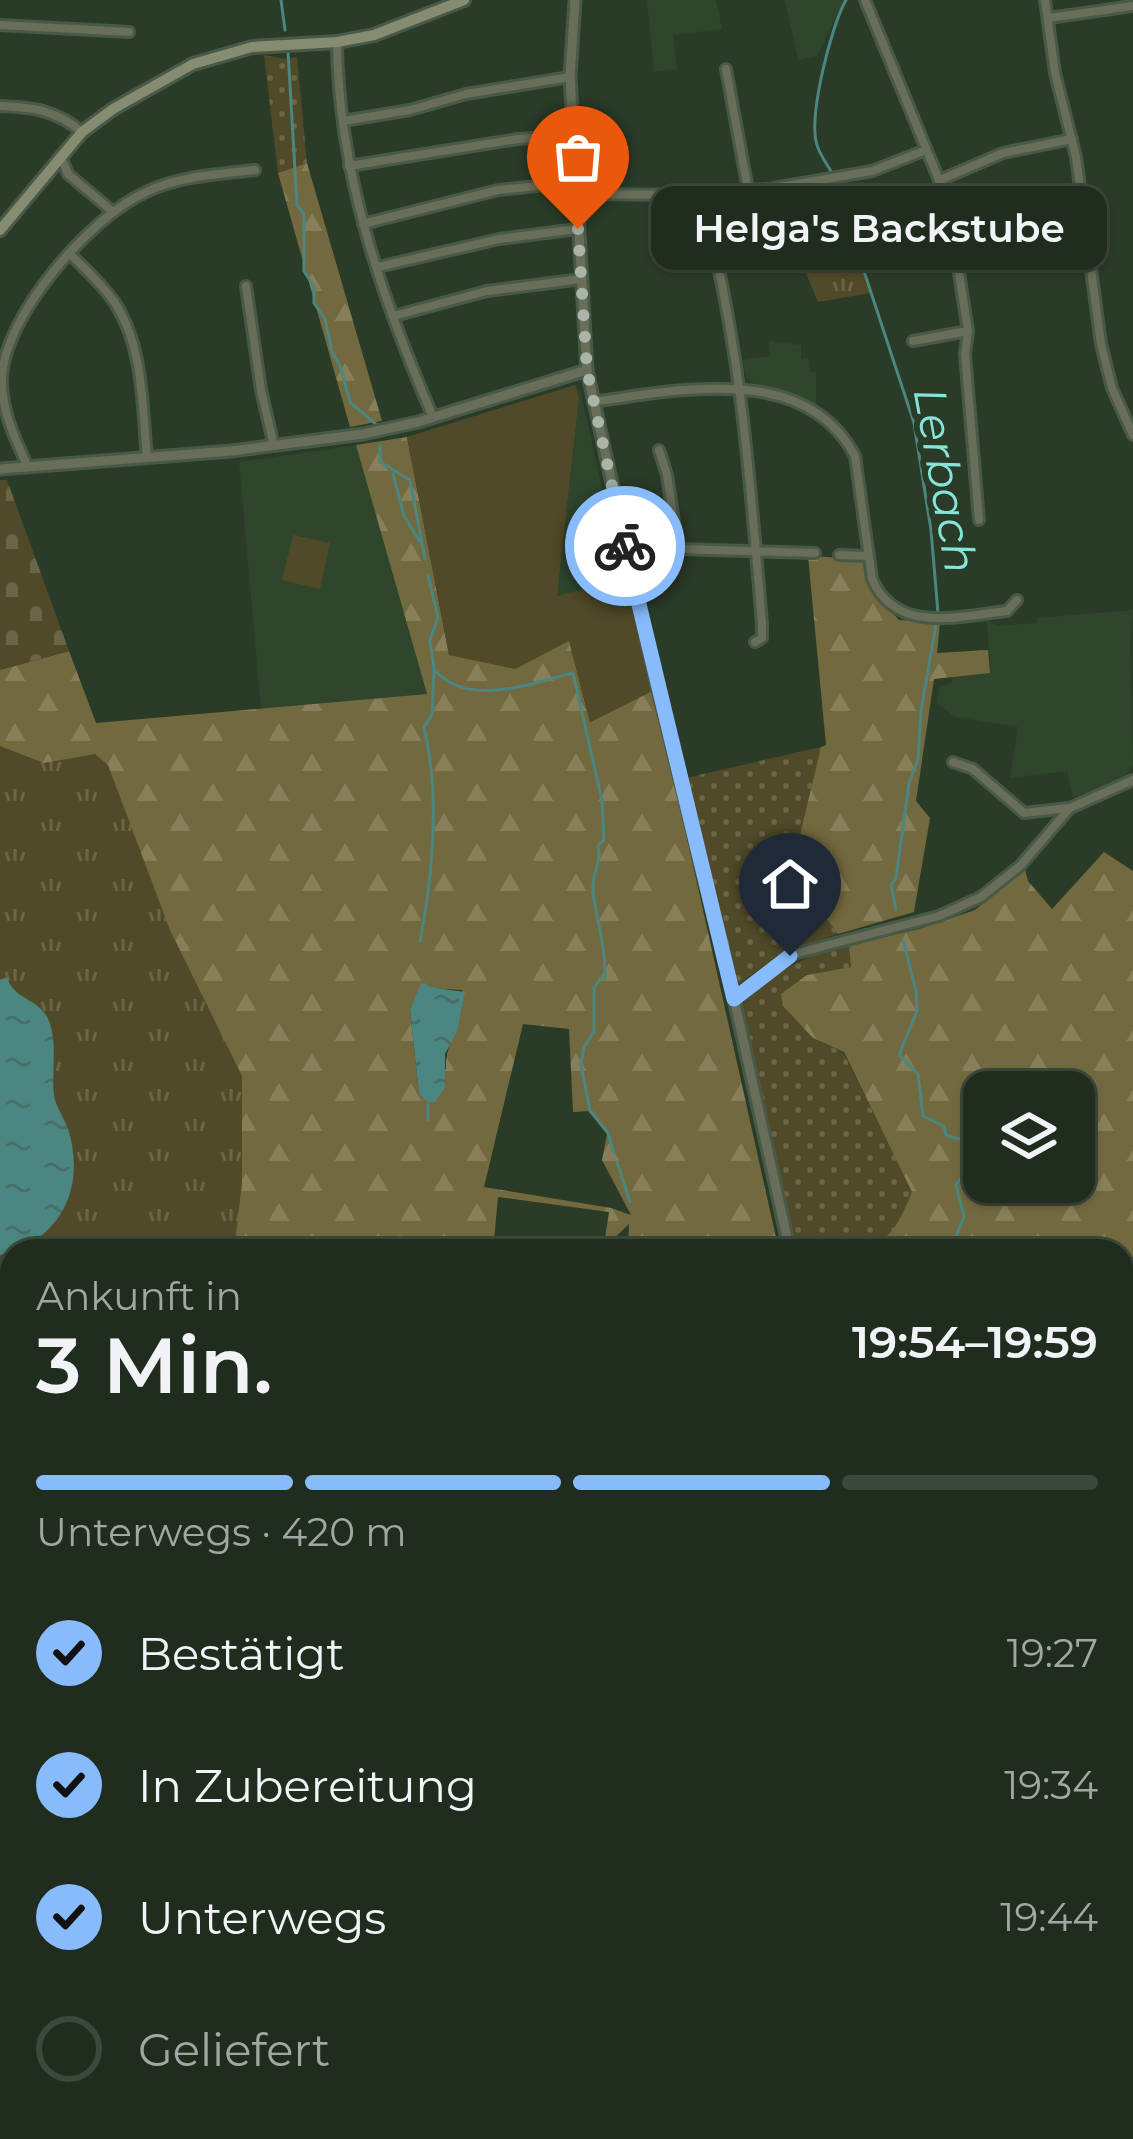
<!DOCTYPE html>
<html lang="de">
<meta charset="utf-8">
<style>
body{margin:0;font-family:Montserrat,sans-serif;background:#2d382b;color:#f1f3f6;height:100vh;display:flex;flex-direction:column;font-size:45px;white-space:nowrap}
*{box-sizing:border-box;margin:0}
p{font-size:39px;color:#a2a7a4}
.icon{flex:none;width:66px;height:66px;fill:none;stroke:currentColor;stroke-width:2;stroke-linecap:round;stroke-linejoin:round}
.map{position:relative;flex:1;overflow:hidden}
.side{position:absolute;left:0px;top:1239px;width:1134px;height:900px;display:flex;flex-direction:column;background:#202c1e;border-radius:36px 36px 0 0;box-shadow:0 3px 9px #0004,0 0 0 3px #3d483c}
.side>*{flex:none}
.controls{position:absolute;left:963px;top:1071px;display:grid;gap:24px}
.controls a{display:grid;place-items:center;width:132px;height:132px;border-radius:24px;background:#202c1e;box-shadow:0 3px 9px #0004,0 0 0 3px #3d483c;font-size:60px}
.pin{position:absolute;display:grid;place-items:center;width:102px;height:102px;color:#fff;margin:-123px -51px;border-radius:50% 50% 50% 0;rotate:-45deg;box-shadow:0 0 12px #0007}
.pin .icon{rotate:45deg}
.courier{position:absolute;display:grid;place-items:center;width:120px;height:120px;margin:-60px;border:9px solid #87bbfb;border-radius:50%;background:#fff;color:#222;box-shadow:0 3px 15px #0007}
.bubble{position:absolute;height:84px;border-radius:24px;background:#202c1e;box-shadow:0 3px 9px #0004,0 0 0 3px #3d483c;font-size:39px;font-weight:600;line-height:84px;text-align:center}
.overview em{font-style:normal;font-weight:600}
.overview div{display:flex;flex-direction:column-reverse}
.overview{display:flex;align-items:center;justify-content:space-between;height:204px;padding:0 36px}
h1{font-size:78px;font-weight:600;line-height:90px}
.bar{display:grid;grid-template-columns:repeat(4,1fr);gap:18px 12px;align-content:center;height:144px;padding:0 36px}
.bar i{height:15px;border-radius:9px;background:#3d483c}
.bar .on{background:#87bbfb}
.bar p{grid-column:span 4}
ol{padding:0 36px;list-style:none}
li{display:flex;align-items:center;gap:36px;height:132px}
li p{margin-inline-start:auto}
li .icon{padding:12px;border-radius:50%;background:#87bbfb;color:#111;stroke-width:4}
li:last-child{color:#a2a7a4}
li i{width:66px;height:66px;border:6px solid #3d483c;border-radius:50%}
.map>svg:first-child{display:block}
</style>
<div class="map">
<svg width="1133" height="2139" viewBox="0 0 1133 2139">
<defs>
<pattern id="grass-dots" width="8" height="8" patternUnits="userSpaceOnUse" patternTransform="scale(3)"><rect width="8" height="8" fill="#514a28"/><path d="M2 2h.1M6 6h.1" fill="none" stroke="#6a6547" stroke-width="1.8" stroke-linecap="round"/></pattern>
<pattern id="forest-firs" width="22" height="20" patternUnits="userSpaceOnUse" patternTransform="scale(3)"><rect width="22" height="20" fill="#73693e"/><path d="M5 1l3.5 6h-7zM16 11l3.5 6h-7z" fill="#877f5a"/></pattern>
<pattern id="cemetery-stones" width="16" height="16" patternUnits="userSpaceOnUse" patternTransform="scale(3)"><rect width="16" height="16" fill="#514a28"/><path d="M2 7V4a2 2 0 0 1 4 0v3zM10 15v-3a2 2 0 0 1 4 0v3z" fill="#6a6547"/></pattern>
<pattern id="park-tufts" width="24" height="20" patternUnits="userSpaceOnUse" patternTransform="scale(3)"><rect width="24" height="20" fill="#514a28"/><path d="M3 7l-1-3M5 7V3M7 7l1-3M15 17l-1-3M17 17v-4M19 17l1-3" fill="none" stroke="#6a6547"/></pattern>
<pattern id="water-ripples" width="26" height="14" patternUnits="userSpaceOnUse" patternTransform="scale(3)"><rect width="26" height="14" fill="#4b8680"/><path d="M2 4q2-2 4 0t4 0M15 11q2-2 4 0t4 0" fill="none" stroke="#496e69"/></pattern>
</defs>
<rect width="100%" height="100%" fill="#2a3b28"/>
<g fill="#2f462d">
<polygon points="647,0 716,0 722,29 673,35 677,69 654,72"/>
<polygon points="785,0 844,0 817,56 798,60"/>
<polygon points="769,341 801,345 801,359 808,358 810,372 816,372 816,407 757,385 747,378 742,360 770,356"/>
<polygon points="575,385 581,393 622,580 557,597 579,398"/>
<polygon points="356,445 427,694 261,709 239,462"/>
<polygon points="1133,610 1130,646 1133,764 1125,777 1110,785 1073,797 1067,771 1010,778 1018,727 955,717 937,703 939,688 952,682 951,676 990,672 987,620 998,626 1036,623 1037,618"/>
</g>
<g fill="url(#grass-dots)">
<polygon points="264,55 284,59 297,57 307,163 278,173"/>
<polygon points="821,747 791,872 838,934 784,951 738,985 733,983 686,778"/>
<path d="M849,945l3,22 -45,8 6,63 30,14 70,140 -18,39 -27,17 -72,3 -54,-247c36,-34 58,-47 107,-59z"/>
<polygon points="1133,1868 1133,2026 1122,2022 1122,1873"/>
</g>
<g fill="url(#forest-firs)" fill-rule="evenodd">
<polygon points="307,163 382,421 350,427 278,173"/>
<path d="M407,437l42,217 120,-14 21,82 64,-32 125,561h-151l1,-27 -22,21 2,6h-6l6,-39 -111,-15 -5,54h-476l-17,-399v-182l69,-19 27,72 331,-29 -71,-249zM426,983l3,5 33,2c5,27 -18,52 -16,79l-27,25 -9,-84zM523,1024l46,5 4,83 15,-1 19,23 -5,26 29,55 -20,-7 -127,-21z"/>
<polygon points="808,556 864,559 872,591 899,620 940,623 937,653 988,650 990,673 934,679 916,801 930,818 914,912 838,934 791,872 821,747 826,745"/>
<path d="M1104,852l29,19v482l-11,-2v-100h-272c41,-7 47,-24 62,-59l-68,-140 -31,-14 -30,-32 -2,-12 26,-19 44,-8 -2,-22 70,-16 56,-19 50,-41 3,12 24,28zM984,1092h90v90h-90z"/>
<polygon points="12,1252 12,2127 1122,2127 1122,2022 1133,2026 1133,2125 1117,2139 0,2139 0,1255"/>
</g>
<polygon fill="url(#cemetery-stones)" points="0,480 7,480 69,651 0,670"/>
<g fill="url(#park-tufts)">
<polygon points="845,219 870,293 818,302 787,228"/>
<polygon points="0,746 44,763 95,754 108,765 170,930 242,1076 242,1183 234,1251 12,1251 12,1388 0,1390"/>
<polygon points="1122,1351 1133,1353 1133,1612 1122,1606"/>
</g>
<g fill="#514a28">
<polygon points="575,385 579,398 557,596 628,578 654,690 590,722 569,641 515,669 449,655 407,437"/>
<polygon points="293,535 330,543 320,589 282,580"/>
</g>
<g fill="url(#water-ripples)">
<path d="M7,977c6,23 33,21 42,44 9,24 2,50 5,74 2,13 10,22 14,34 19,60 -9,112 -68,126v-275z"/>
<polygon points="426,983 429,987 465,992 457,1031 445,1054 445,1087 435,1102 428,1102 419,1094 410,1010 421,984"/>
</g>
<g fill="none" stroke-linecap="round" stroke-linejoin="round">
<g stroke="#4b8680" stroke-width="3">
<polyline points="281,0 285,30"/>
<path d="M846,0c-15,26 -38,117 -29,145 2,8 9,18 14,26l83,252 17,107 7,83 -17,97 -3,50 -9,23 -13,95 -5,7 5,25"/>
<polyline points="288,51 297,205 304,214 304,271 314,287 314,303 325,319 332,352 340,365 350,402 378,426"/>
<polyline points="380,446 380,462 410,480 425,559"/>
<polyline points="393,474 404,516 420,542"/>
<path d="M434,669c33,40 97,14 139,4l29,127 2,40 -6,6c4,17 -7,28 -5,46 3,24 15,66 11,87h-4l-6,9v44l-10,15 -3,18 9,45 18,23 6,20"/>
<polyline points="903,940 916,991 917,1011 899,1055 918,1074 923,1116 944,1126 946,1135 965,1141 972,1164 956,1185 964,1217 950,1251"/>
<path d="M420,941c13,-68 20,-147 4,-214l8,-12 2,-46 -4,-29 8,-22 -10,-43"/>
<polyline points="428,1120 428,1104"/>
<polyline points="617,1162 630,1202"/>
<polyline points="394,1251 400,1236"/>
<polyline points="1122,2113 1133,2107"/>
<polyline points="494,2139 496,2127"/>
<polyline points="1078,2139 1098,2127"/>
</g>
<defs>
<g id="minor">
<polyline points="865,0 948,202 968,331 965,354 979,520"/>
<polyline points="1045,0 1055,73 1076,157 1101,344 1112,388 1133,435"/>
<polyline points="1049,18 1133,6"/>
<polyline points="0,25 129,32"/>
<path d="M337,42c1,130 45,257 96,375"/>
<path d="M0,106c32,1 56,4 82,26"/>
<polyline points="343,121 410,110 466,94 570,77"/>
<polyline points="61,157 68,174 112,211"/>
<polyline points="349,166 518,139 573,135"/>
<polyline points="940,180 1003,153 1072,139"/>
<polyline points="774,188 872,171 926,150"/>
<polyline points="748,190 767,189"/>
<polyline points="576,194 701,195 748,190 726,69"/>
<path d="M701,195c39,142 49,283 61,429v14l-7,4"/>
<polyline points="363,224 498,190 575,182"/>
<path d="M71,255c15,15 32,30 44,48 29,45 27,104 32,155"/>
<polyline points="378,267 499,239 577,229"/>
<polyline points="246,286 261,390 274,446"/>
<polyline points="394,316 487,291 582,279"/>
<polyline points="913,341 968,331"/>
<path d="M593,402c85,-12 213,-40 262,54l17,123c24,56 88,37 135,32l10,-11"/>
<polyline points="659,450 667,475 678,549 815,553"/>
<path d="M28,467c-13,-28 -27,-57 -26,-89 2,-62 88,-161 144,-186 34,-16 72,-18 109,-22"/>
<polyline points="839,555 868,556"/>
<polyline points="953,762 973,769 1024,813 1068,808"/>
<polyline points="734,999 790,955 939,916 981,897 1020,866 1070,808 1133,780"/>
<polyline points="1122,1869 1133,1865"/>
</g>
<g id="tertiary">
<polyline points="575,0 570,77 587,370 652,665 734,999 790,1251"/>
<polyline points="0,469 231,451 363,434 418,422 587,370"/>
<polyline points="1122,1697 1133,1706"/>
</g>
<polyline id="secondary" points="0,230 82,132 113,109 193,64 252,47 337,42 374,35 464,0"/>
</defs>
<use href="#minor" stroke="#495947" stroke-width="14"/>
<use href="#tertiary" stroke="#495947" stroke-width="15"/>
<use href="#secondary" stroke="#495947" stroke-width="16"/>
<use href="#minor" stroke="#696e5b" stroke-width="8"/>
<use href="#tertiary" stroke="#696e5b" stroke-width="9"/>
<use href="#secondary" stroke="#858c70" stroke-width="10"/>
</g>
<g fill="none" stroke-linecap="round" stroke-linejoin="round">
<polyline stroke="#a8b5a7" stroke-width="12" stroke-dasharray="0 21.6" points="578,229 587,370 625,546"/>
<polyline stroke="#87bbfb" stroke-width="15" points="625,546 734,999 790,956"/>
</g>
<g text-anchor="middle" dominant-baseline="central" stroke-width="12" stroke-linejoin="round" paint-order="stroke">
<g font-size="45" font-style="italic" fill="#85e5db" stroke="#2a3b28">
<text transform="translate(946 480) rotate(80)">Lerbach</text>
</g>
</g>
</svg>
<div class="controls">
<a><svg class="icon" aria-label="layers" viewBox="0 0 24 24"><path d="M12 4l9 5-9 5-9-5zM3 14l9 5 9-5"/></svg></a>
</div>
<div class="pin" style="left:578px;top:229px;background:#ea580c"><svg class="icon" aria-label="bag" viewBox="0 0 24 24"><path d="M5 8h14l-1 12H6zM9 8a3 3 0 0 1 6 0"/></svg></div>
<div class="pin" style="left:790px;top:956px;background:#1f2937"><svg class="icon" aria-label="home" viewBox="0 0 24 24"><path d="M3 11l9-7 9 7M6 9v11h12V9"/></svg></div>
<div class="courier" style="left:625px;top:546px"><svg class="icon" aria-label="bike" viewBox="0 0 24 24"><circle cx="6" cy="16" r="4"/><circle cx="18" cy="16" r="4"/><path d="M6 16l4-8h5l3 8M10 8l3 8H6M13 5h3"/></svg></div>
<div class="bubble" style="left:651px;top:186px;width:456px">Helga's Backstube</div>
<section class="side">
<div class="overview"><div><h1>3 Min.</h1><p>Ankunft in</p></div><em>19:54–19:59</em></div>
<div class="bar"><i class="on"></i><i class="on"></i><i class="on"></i><i></i><p>Unterwegs · 420 m</p></div>
<ol>
<li><svg class="icon" aria-label="check" viewBox="0 0 24 24"><path d="M5 12l5 5 9-10"/></svg>Bestätigt<p>19:27</p></li>
<li><svg class="icon" aria-label="check" viewBox="0 0 24 24"><path d="M5 12l5 5 9-10"/></svg>In Zubereitung<p>19:34</p></li>
<li><svg class="icon" aria-label="check" viewBox="0 0 24 24"><path d="M5 12l5 5 9-10"/></svg>Unterwegs<p>19:44</p></li>
<li><i></i>Geliefert</li>
</ol>
</section>
</div>
